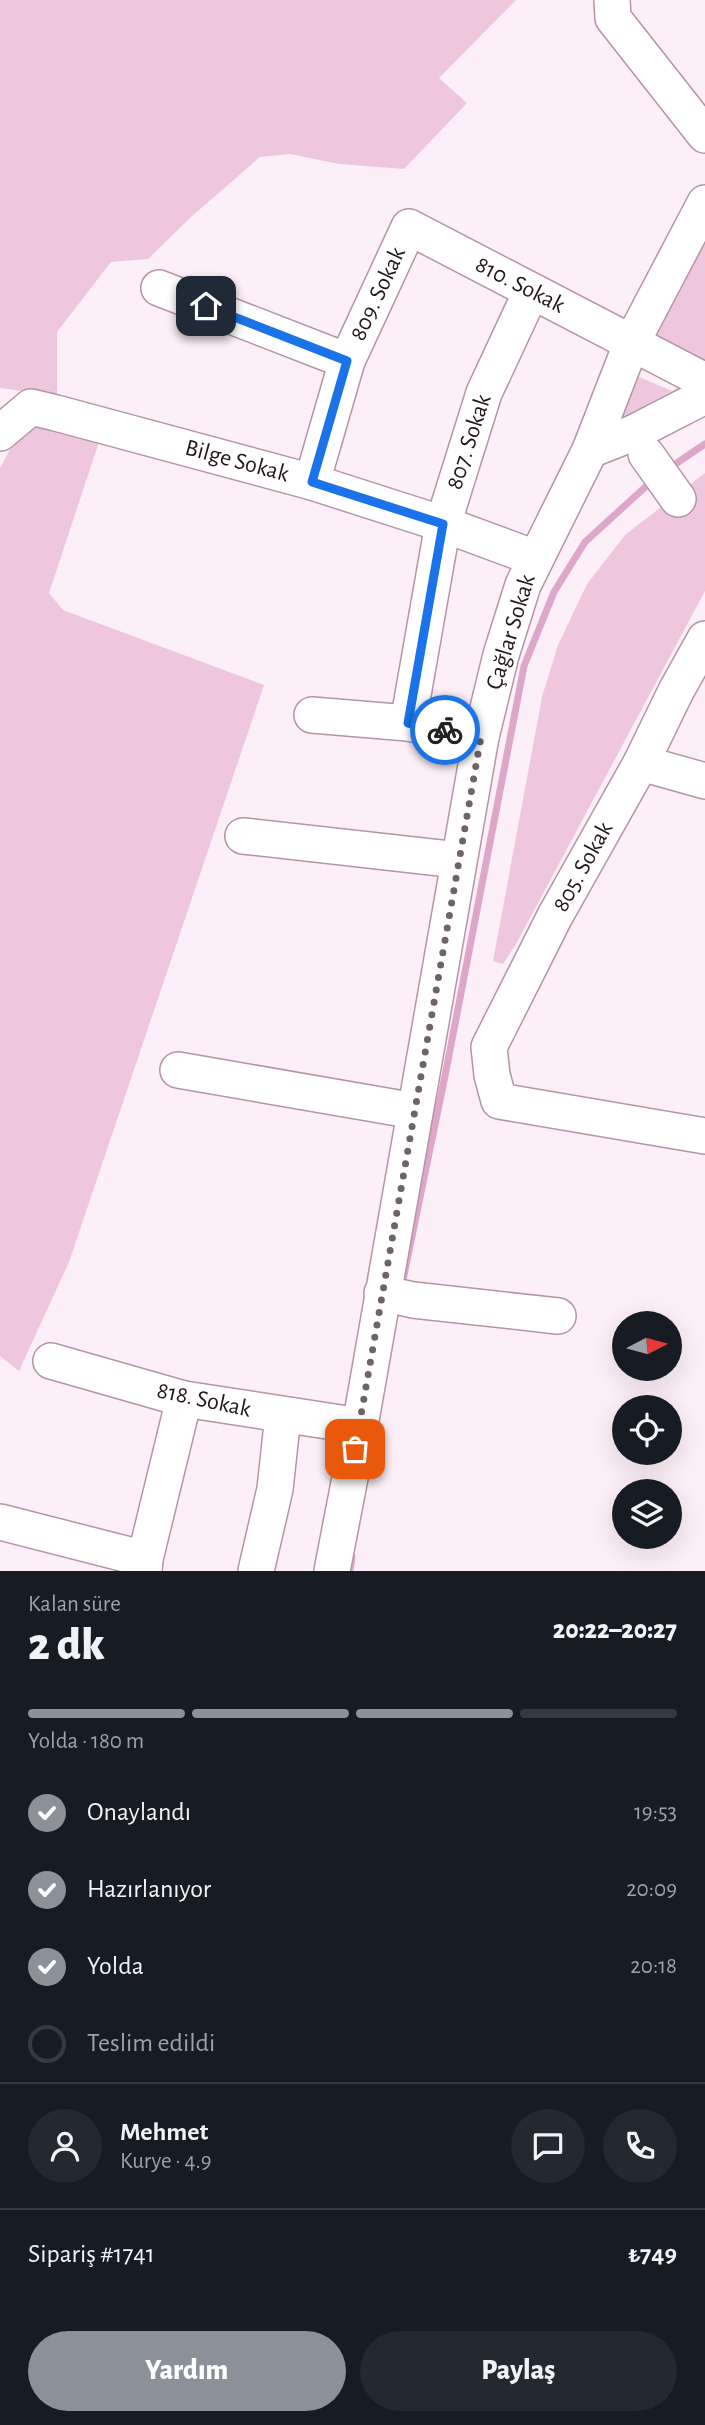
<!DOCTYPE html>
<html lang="tr">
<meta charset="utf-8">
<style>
body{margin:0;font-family:"Alegreya Sans",sans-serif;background:#242831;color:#f1f3f6;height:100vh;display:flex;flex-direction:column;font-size:26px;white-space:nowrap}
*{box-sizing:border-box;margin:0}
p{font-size:23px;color:#9ea1a6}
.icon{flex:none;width:38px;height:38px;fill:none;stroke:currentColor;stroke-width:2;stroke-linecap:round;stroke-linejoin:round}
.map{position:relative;height:1571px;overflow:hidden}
.panel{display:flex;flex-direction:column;background:#171b24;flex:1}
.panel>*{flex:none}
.needle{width:46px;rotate:84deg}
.tools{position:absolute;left:612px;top:1311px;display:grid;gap:14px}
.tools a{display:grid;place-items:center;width:70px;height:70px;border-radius:50%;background:#171b24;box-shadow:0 7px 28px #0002;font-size:35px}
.pin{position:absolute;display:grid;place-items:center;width:60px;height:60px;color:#fff;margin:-30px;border-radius:14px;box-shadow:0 4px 10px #0006}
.courier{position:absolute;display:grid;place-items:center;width:70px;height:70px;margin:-35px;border:5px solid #1a73e8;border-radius:50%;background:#fff;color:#222;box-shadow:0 2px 9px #0007}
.summary em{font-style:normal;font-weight:800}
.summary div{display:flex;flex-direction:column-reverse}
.summary{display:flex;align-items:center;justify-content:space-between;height:119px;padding:0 28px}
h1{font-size:46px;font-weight:800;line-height:52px}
.bar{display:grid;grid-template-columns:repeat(4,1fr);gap:10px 7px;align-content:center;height:84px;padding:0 28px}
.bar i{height:9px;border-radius:5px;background:#363941}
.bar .active{background:#8c9099}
.bar p{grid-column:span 4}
.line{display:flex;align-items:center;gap:18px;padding:0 28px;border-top:2px solid #363941}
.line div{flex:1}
.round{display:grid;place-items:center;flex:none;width:74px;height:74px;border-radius:37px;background:#242831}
ol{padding:0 28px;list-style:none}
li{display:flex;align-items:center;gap:21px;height:77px}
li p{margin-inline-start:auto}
li .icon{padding:7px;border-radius:50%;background:#8c9099;color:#fff;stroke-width:4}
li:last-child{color:#9ea1a6}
li i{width:38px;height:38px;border:4px solid #363941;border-radius:50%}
.cta{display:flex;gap:14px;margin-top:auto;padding:14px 28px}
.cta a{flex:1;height:80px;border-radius:42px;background:#8c9099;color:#fff;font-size:28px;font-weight:800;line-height:80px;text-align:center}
.cta a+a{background:#242831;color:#f1f3f6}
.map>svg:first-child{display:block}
</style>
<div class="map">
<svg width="705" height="1571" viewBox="0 0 705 1571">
<rect width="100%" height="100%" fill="#fdeff7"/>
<g fill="#eec7de">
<polygon points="0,0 516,0 439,78 467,103 404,169 339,164 290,154 260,157 191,217 148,259 111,262 57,332 57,396 0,388"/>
<polygon points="705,220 705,365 649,330"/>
<polygon points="637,376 672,391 624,416 618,414"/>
<polygon points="25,422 100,439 49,593 63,610 264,685 69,1262 19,1371 0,1356 0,468"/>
<polygon points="705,473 705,591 516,944 503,964 493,961 542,697 558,645 587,584 625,535"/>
</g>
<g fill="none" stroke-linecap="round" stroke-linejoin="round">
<g stroke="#dea6c9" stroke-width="7">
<polyline points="668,469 705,444"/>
<polyline points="403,1280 445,1076 524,666 554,592 585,542 653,480"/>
<polyline points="350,1571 352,1557"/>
</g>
<defs>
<g id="minor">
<polyline points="612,0 613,18 705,135"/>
<polyline points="159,288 347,361"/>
<polyline points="0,433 31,407 56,413 312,482 443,524 535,558"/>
<polyline points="590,450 632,342 705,203"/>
<polyline points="646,454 678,499"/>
<polyline points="312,482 347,361 409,227 705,381"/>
<polyline points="705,639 676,691 641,763 555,916 489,1047 492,1075 499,1101 705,1136"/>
<polyline points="312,715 408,723 481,737"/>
<polyline points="408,723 443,524 484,393 531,292"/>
<polyline points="641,763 705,781"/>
<polyline points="243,836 458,860"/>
<polyline points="178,1070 415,1111"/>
<polyline points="382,1293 413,1300 558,1316"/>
<polyline points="51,1361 184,1399 360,1426"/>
<polyline points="0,1522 145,1559"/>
<polyline points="144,1571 145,1559 184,1399"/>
<polyline points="256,1571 275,1489 283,1415"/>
<polyline points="332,1571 360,1426 481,737 501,655 523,585 590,450 633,433 705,396"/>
</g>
</defs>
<use href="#minor" stroke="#b594a8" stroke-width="38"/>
<use href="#minor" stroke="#fff" stroke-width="35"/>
</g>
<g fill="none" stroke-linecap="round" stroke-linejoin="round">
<polyline stroke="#6f636b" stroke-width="7" stroke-dasharray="0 12.6" points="355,1449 481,737 445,730"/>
<polyline stroke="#1a73e8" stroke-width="9" points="206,306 347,361 312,482 443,524 408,723 445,730"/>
</g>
<g text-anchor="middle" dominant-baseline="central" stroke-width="6" stroke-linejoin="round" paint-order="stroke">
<g font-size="24" fill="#23171f" stroke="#fff">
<text transform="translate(520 285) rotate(27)">810. Sokak</text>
<text transform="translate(378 294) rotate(-65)">809. Sokak</text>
<text transform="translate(469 442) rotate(-72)">807. Sokak</text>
<text transform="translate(237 461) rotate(15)">Bilge Sokak</text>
<text transform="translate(511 632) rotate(-73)">Çağlar Sokak</text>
<text transform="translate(583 867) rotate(-61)">805. Sokak</text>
<text transform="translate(204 1400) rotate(12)">818. Sokak</text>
</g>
</g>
</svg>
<div class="tools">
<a><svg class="needle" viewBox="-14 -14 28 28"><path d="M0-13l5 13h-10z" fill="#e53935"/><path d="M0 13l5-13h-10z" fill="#9ea1a6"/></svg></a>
<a><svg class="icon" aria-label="locate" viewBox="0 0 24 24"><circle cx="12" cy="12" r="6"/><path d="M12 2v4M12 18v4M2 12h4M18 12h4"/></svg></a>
<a><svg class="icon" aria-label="layers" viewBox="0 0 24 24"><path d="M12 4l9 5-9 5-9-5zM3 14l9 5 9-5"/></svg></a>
</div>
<div class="pin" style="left:355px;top:1449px;background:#ea580c"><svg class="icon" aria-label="bag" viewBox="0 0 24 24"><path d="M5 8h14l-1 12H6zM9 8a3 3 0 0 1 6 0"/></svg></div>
<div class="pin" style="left:206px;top:306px;background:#1f2937"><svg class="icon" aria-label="home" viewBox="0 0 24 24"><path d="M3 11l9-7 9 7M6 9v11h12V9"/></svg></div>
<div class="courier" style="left:445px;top:730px"><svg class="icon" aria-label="bike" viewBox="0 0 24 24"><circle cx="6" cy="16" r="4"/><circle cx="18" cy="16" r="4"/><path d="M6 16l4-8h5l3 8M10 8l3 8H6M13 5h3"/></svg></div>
</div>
<section class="panel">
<div class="summary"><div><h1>2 dk</h1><p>Kalan süre</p></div><em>20:22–20:27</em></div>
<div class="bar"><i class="active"></i><i class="active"></i><i class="active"></i><i></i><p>Yolda · 180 m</p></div>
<ol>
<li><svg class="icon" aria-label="check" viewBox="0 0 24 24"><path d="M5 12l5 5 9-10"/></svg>Onaylandı<p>19:53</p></li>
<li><svg class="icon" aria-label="check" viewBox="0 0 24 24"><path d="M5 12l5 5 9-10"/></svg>Hazırlanıyor<p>20:09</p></li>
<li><svg class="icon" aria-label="check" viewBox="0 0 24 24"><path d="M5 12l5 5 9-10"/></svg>Yolda<p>20:18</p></li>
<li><i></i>Teslim edildi</li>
</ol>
<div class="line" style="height:126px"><a class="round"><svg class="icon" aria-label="person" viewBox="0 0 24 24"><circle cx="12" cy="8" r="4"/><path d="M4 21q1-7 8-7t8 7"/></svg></a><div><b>Mehmet</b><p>Kurye · 4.9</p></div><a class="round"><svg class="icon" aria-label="chat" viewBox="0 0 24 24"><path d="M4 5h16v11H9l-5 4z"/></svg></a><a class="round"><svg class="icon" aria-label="phone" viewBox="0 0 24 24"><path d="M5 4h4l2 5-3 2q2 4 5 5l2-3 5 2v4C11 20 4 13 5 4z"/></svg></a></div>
<div class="line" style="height:91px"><div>Sipariş #1741</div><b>₺749</b></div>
<div class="cta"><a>Yardım</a><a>Paylaş</a></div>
</section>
